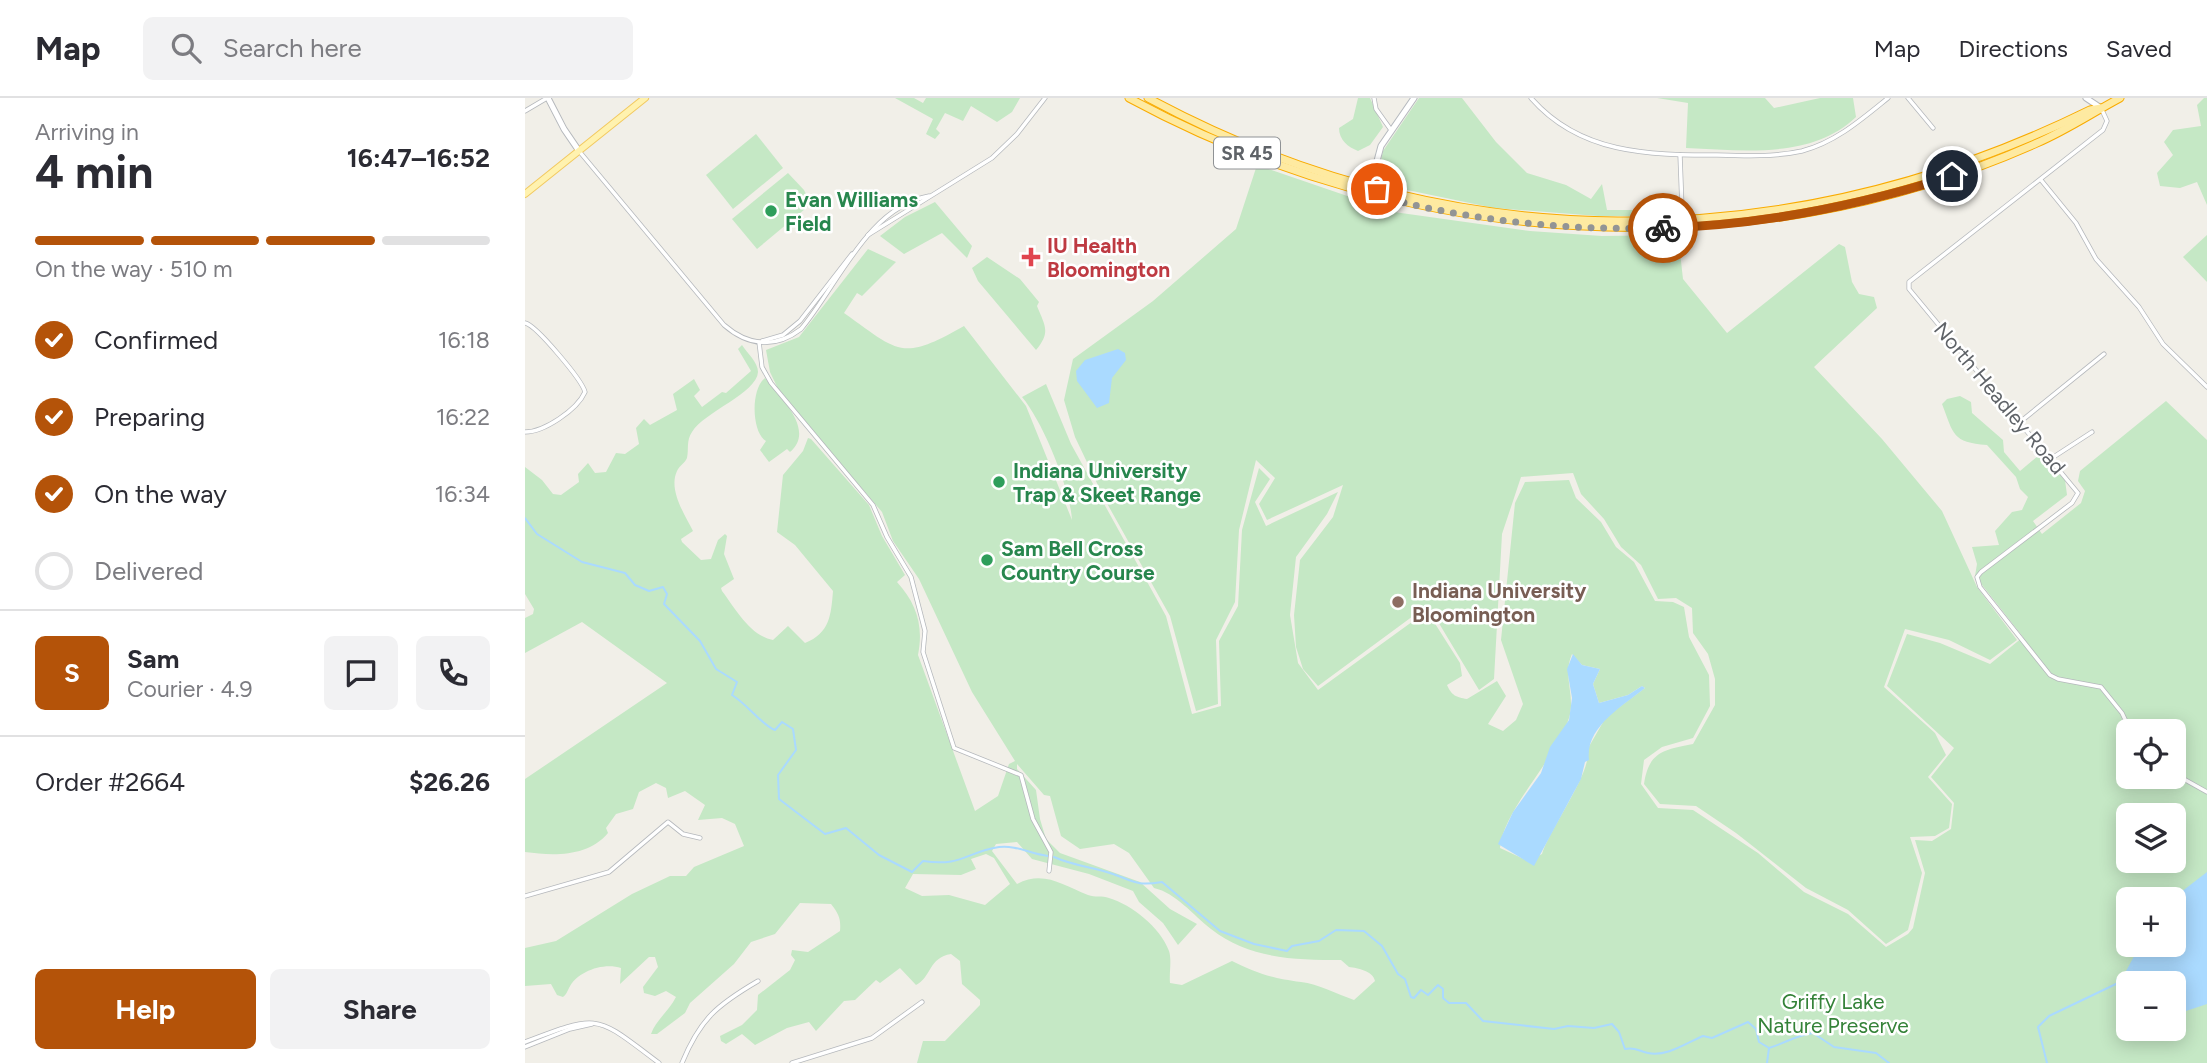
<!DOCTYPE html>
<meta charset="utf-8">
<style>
body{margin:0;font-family:Figtree,sans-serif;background:#f2f2f3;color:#2b2b33;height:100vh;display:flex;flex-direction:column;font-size:26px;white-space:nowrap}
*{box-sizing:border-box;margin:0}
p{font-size:23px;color:#7c7c81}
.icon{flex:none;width:38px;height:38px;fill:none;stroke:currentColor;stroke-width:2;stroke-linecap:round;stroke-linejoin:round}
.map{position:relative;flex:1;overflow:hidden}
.drawer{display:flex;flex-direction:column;background:#fff;width:525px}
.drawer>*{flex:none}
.controls{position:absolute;left:1591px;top:621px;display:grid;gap:14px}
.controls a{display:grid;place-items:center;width:70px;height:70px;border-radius:10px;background:#fff;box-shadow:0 4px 18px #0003;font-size:35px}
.pin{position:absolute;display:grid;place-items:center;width:60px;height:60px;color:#fff;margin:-30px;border:4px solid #fff;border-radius:50%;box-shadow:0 2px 7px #0007}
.courier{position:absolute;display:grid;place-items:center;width:70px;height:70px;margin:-35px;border:5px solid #b45309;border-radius:50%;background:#fff;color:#222;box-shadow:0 2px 9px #0007}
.overview em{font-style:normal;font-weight:700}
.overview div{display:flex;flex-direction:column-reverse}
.overview{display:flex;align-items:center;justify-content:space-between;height:119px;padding:0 35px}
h1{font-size:46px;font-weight:700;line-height:52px}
.bar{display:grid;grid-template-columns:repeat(4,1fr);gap:10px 7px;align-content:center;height:84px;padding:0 35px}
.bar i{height:9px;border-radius:5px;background:#e1e1e2}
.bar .on{background:#b45309}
.bar p{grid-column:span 4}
.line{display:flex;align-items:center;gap:18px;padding:0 35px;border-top:2px solid #e1e1e2}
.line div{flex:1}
.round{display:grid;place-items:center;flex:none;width:74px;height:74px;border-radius:10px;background:#f2f2f3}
ol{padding:0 35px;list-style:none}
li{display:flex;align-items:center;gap:21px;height:77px}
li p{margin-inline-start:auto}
li .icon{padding:7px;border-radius:50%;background:#b45309;color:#fff;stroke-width:4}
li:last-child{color:#7c7c81}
li i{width:38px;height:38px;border:4px solid #e1e1e2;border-radius:50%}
.primary-button{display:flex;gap:14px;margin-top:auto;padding:14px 35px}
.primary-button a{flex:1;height:80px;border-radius:10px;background:#b45309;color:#fff;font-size:28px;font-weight:700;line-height:80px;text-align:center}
.primary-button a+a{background:#f2f2f3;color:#2b2b33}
header{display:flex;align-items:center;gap:42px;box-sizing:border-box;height:98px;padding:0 35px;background:#fff;border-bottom:2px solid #e1e1e2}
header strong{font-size:33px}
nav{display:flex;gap:38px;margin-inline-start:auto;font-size:24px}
.search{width:490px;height:63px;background:#f2f2f3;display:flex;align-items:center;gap:18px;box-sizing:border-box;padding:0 24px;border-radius:10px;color:#7c7c81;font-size:26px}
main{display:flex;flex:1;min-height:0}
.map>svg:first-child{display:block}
</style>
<header>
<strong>Map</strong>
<div class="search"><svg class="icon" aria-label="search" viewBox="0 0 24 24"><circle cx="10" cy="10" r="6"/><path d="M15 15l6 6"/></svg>Search here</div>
<nav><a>Map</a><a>Directions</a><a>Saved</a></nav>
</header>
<main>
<section class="drawer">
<div class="overview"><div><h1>4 min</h1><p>Arriving in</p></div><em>16:47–16:52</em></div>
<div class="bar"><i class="on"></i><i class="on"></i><i class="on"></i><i></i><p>On the way · 510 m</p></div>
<ol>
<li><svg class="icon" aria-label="check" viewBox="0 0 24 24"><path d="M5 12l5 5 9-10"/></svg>Confirmed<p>16:18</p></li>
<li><svg class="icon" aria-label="check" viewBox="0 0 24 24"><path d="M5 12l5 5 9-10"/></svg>Preparing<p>16:22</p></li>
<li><svg class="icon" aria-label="check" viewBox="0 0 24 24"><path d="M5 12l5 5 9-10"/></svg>On the way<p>16:34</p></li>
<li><i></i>Delivered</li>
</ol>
<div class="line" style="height:126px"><b class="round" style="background:#b45309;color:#fff">S</b><div><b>Sam</b><p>Courier · 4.9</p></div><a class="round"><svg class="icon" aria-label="chat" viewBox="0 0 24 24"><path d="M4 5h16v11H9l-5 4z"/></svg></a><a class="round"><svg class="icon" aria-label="phone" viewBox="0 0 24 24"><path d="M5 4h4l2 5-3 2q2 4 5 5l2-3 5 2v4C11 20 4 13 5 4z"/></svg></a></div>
<div class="line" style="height:91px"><div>Order #2664</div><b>$26.26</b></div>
<div class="primary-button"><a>Help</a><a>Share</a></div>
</section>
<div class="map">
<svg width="1682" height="965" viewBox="0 0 1682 965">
<rect width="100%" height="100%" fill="#f1efe8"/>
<g fill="#c5e8c5" fill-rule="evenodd">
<polygon points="370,0 389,0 398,5 401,0 495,0 487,14 472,24 446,8 438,23 420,15 411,31 415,35 410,41 401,36 408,21"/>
<path d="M833,0h12l13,29 -13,18 -12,6c-10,-4 -19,-11 -19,-23l14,-9z"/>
<polygon points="894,0 937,0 971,44 1002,75 1041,87 1066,101 1077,86 1082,112 1117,112 1119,118 1073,118 969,110 858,87 852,81 858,53"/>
<path d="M1132,0h108l9,10 46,-10h33l3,19c-45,43 -114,33 -170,31l2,-45z"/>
<polygon points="1679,0 1682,0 1682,107 1672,84 1655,90 1635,88 1632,75 1648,57 1639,44 1648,32 1676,28 1672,7"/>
<polygon points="231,36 258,70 208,111 181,77"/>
<path d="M732,67l137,47 136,19 72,5 76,-1 5,44 44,54 112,-89 6,3 7,35 7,12 15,3 3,11 -63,59 68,72 60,72 35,76 40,53 -27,20 -41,-20 -44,-11 -21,58 51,46 11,22 -18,22 24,27 -3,24 -14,8 -25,1 12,36 -14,57 -22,14 -38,-34 -42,-22 -70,-55 -40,-27 -36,-2 -16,-20c5,-33 20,-34 49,-40l22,-39v-26l-7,-25 -15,-21 -1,-25 -16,-10 -18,1 -17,-34 -20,-18 -17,-28 -23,-25 -8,-21 -52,4 -19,57 -8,145 -15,11 -51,-85 -110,81 -15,-17 -7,-22 -2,-32 6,-55 33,-43 10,-32 -76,35 -8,-16 16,-26 -19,-18 -17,70 -4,72 -19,38 2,64 -22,7 -26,-95 -66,-118 -29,-61 -11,-37 9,-41 80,-58 83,-72z"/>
<polygon points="263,75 279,92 286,106 232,151 207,121"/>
<polygon points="410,104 447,148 442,160 417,135 379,156 355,138 380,119"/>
<polygon points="1682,137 1682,184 1658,159"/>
<path d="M343,151l28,13 -34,34 -5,-3 -13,20c55,39 57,49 120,13l62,80 46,114c-2,-32 -29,-98 -50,-123l24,-13 25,60 95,172 26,98 29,-8 -2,-65 19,-35 4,-76 17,-62 11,11 -15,23 11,24 72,-34 -11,22 -31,43 -6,58 8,48 20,27 109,-79 33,52 2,13 -15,9c5,11 9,12 20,14l30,-18 9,15 -18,28 15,7 13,-11 7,-16 -22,-64 14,-137 10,-21 44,-2 7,18 25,24 15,25 18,15 21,39 18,1 11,5 5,30 20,38 1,31 -17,32 -31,9 -18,13 -3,24 17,24 35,2 65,43 46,39 44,22 38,33 22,-13 5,-6 12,-55 -10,-33 17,1 19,-12 3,-26 -23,-26 23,-29 -67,-62 20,-52 33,9 50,21 33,-27 -48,-61 2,-12 -5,-17 27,-2 -4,-14 17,-19 10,-2 6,-13 -8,-8 -4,-12 -29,-32c-35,-3 -33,-10 -45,-41l5,-5 13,-3 11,6 1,11 31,27 1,12 16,19 19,-16 26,25 2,15 -34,26 9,13 39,-31 4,-12 -7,-10 2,-10 86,-70 41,39v623h-1290l6,-22h22l35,-36v-5l-18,-16 -2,-23 -9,-7c-22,3 -20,24 -35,31l-16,-17 -20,15 -4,-3 -21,20 -11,1 -28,30 -7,-9 -22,6 -32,17 -13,-11 -16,10 -5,-3 -1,-5 22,-11 15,-15 1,-15 32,-25 5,-10 -4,-5 1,-5 16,2 32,-21c1,-12 -1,-17 -9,-27l-31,-1 -25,31 -24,8 -17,22 -44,39 -5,10 -28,21h-6c5,-14 18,-23 25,-37l-10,-6 -11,5 -11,-3 -1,-6 15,-20 -3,-10h-6l-29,27 1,-16c-17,-6 -44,3 -52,20 -2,4 -3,7 -6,9l-6,-2 -6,-11 -26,2v-38l31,-7 76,-47 38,-18h16l8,-9 50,-21 -9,-22 -13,-6 -24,2 7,-15 -20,-14 -17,7 -2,-10 -10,-5 -17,9 -6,17 -17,5 -10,14 2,5c-20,24 -54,23 -83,19v-73l142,-96 -85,-61 -57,31v-35l8,-4 1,-5 -9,-15v-127l17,13 11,14 8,1 18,-13 -1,-8 10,-11 7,10 11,-1 10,-19 9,1 14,-10 -3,-16 8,-9 6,6 27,-15 -4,-16 21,-15 6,11 -6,6 8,11 20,-15 4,1 25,-22 -13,-22 4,-4c5,8 16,17 16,27 -1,21 -54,40 -66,60 -6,9 -3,17 -5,26 -2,5 -8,8 -10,13 -9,19 8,44 16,60l-12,8 1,3 19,18 10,-1 7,-19 7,-6 2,2 -3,18 10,25 -13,9 1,3c13,17 28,45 51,49l15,-14 17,17c25,-10 26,-28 28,-52l-38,-46 -18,-13 6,-57 20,-24 5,-13 3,1 58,66 13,31 23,39 -8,7c19,21 27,43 21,73l57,156 23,-15 11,-32 6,-3 -43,-69 -53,-113 -26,-38 -11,-29 -102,-119 -10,-21 -4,-22 33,-13zM1047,556l10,11 18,4 -7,15 6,19 29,-8 14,-9 3,2 -39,29 -19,33c7,19 -38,80 -45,104l-14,7 -28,-13c4,-40 56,-88 69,-130 7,-22 -7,-42 3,-64zM1603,634h45v45h-45zM492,666l27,31 6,1 11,40 19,13 34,-5 15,9 25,35c22,5 39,27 57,41 38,30 84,31 130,31l8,7c9,1 24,4 26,14l-21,19c-17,-6 -36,-16 -53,-18 -29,-4 -43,-8 -69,-21l-50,24 -12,-2c-1,-10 2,-23 -1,-32 -9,-24 -37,-46 -60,-53 -7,-3 -14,0 -21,-3 -26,-10 -44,-25 -71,-11l-25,-33 4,-7 21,-2 15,17 57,15 44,17 6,11 24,21 15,22 19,-21 -27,-15 -30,-27 -80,-29 -14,-14 -6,-20 -4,-29 -19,-21zM1603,718h45v45h-45zM461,756l8,4 16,26 -25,21 -36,-10 -27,1 -17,-8 8,-14 48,1 15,-6 -5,-10zM1603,802h45v45h-45zM1603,886h45v45h-45z"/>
<path d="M462,159l33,22 19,23 -2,4c8,20 14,26 -1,44l-58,-69 -6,-13z"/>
<path d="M240,280c15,19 51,52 25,74l-3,-3 -18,13 -9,-12 6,-9c-14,-8 -16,-51 -1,-63z"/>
</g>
<g fill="#aadaff">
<polygon points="593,251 600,255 601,262 587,280 584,305 572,310 552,283 551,273 560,262"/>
<path d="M1048,556l9,11 18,4 -7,15 6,19 29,-8 14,-9 3,2c-22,18 -60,39 -56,72l-4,2 -4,17 -47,87 -36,-22 15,-32 28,-39 9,-26 19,-27 3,-22 -5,-29z"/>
<polygon points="1682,774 1682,906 1649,917 1648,886 1603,886 1603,903 1591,881 1600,875 1615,847 1648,847 1647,801"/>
</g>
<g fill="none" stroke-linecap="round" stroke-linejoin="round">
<g stroke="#aadaff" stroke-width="2">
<path d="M0,420l12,16 45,28 43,11 10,12 14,6 14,-4 4,7 -3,10 36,37 16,28 21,13 -5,13c15,9 32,32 43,35l7,-8 11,7 3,21 -18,25 1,24 46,35 21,-6 33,27 33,17 11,-11c39,6 43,-9 76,-14 18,-2 31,7 49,9"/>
<path d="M529,759c20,9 39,10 59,17 22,8 24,12 49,8l58,49 34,13 33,7 5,-5 27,-5 17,-11 28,1 18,15 16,28 7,5 6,18 3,1 7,-8 7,5 10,-10 5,4v9l6,5h17l17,18 71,8 14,-3 26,2 18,-4 7,8 6,17c11,-2 13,2 23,4 19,4 38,-10 55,-17l9,2 36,-16 8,7 3,13 10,6c16,-5 28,-13 44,-15l21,14 42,6 13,10"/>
<polyline points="1242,965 1244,950"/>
<polyline points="1522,965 1513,929 1524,918 1593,885"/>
</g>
<defs>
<g id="minor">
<polyline points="849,0 851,11 866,32"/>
<path d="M1006,0c49,56 117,57 186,57 28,1 58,2 85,-4 34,-9 60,-32 86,-53"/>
<polyline points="1383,0 1408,30"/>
<polyline points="1577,12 1582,23 1578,32 1384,184 1384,191 1553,395 1547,405 1456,474 1452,479 1455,489 1525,577 1533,581 1576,589 1597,615 1606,634"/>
<polyline points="0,13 22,0"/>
<path d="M54,53l145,174c24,21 51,24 77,4 37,-44 67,-122 128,-133"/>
<polyline points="1155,57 1157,110"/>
<polyline points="1516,82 1551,125 1571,161 1614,209 1638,246 1682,289"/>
<polyline points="343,137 467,60 492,36 520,0"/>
<path d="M0,225c11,2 57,57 60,69 -8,18 -41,40 -60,40"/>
<polyline points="237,243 258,237 275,223 327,156"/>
<polyline points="234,244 237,269 246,285 348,407 362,439 386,479 400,533 398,554 429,650 496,677 508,721 526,754 524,773"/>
<polyline points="1495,324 1579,256"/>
<polyline points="1527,360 1567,334"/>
<polyline points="1648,675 1682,694"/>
<polyline points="0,798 84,774 143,724 158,736 175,740"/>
<path d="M0,944c76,-29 70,-27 134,21"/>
<polyline points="0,949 45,931 67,926"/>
<path d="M157,965c18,-44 35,-58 76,-82"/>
<polyline points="267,965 347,940 397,904"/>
</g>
<g id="tertiary">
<polyline points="23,0 39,31 54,53"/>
<polyline points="1561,0 1576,10"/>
</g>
<polyline id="secondary" points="845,89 856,48 889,0"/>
<polyline id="primary" points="0,96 120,0"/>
<g id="trunk">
<path d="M604,0c279,151 616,175 908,45 30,-13 55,-30 83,-45"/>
<path d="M623,0c301,162 637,162 942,12l11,-2"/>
</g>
</defs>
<use href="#minor" stroke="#b5b8bc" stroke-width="5"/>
<use href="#tertiary" stroke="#b5b8bc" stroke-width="7"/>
<use href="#secondary" stroke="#b6babf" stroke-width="7"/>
<use href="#primary" stroke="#f2c960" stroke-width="8"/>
<use href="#trunk" stroke="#f9ab00" stroke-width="9"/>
<use href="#minor" stroke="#fff" stroke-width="3.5"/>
<use href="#tertiary" stroke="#fff" stroke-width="5"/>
<use href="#secondary" stroke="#fff" stroke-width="5"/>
<use href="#primary" stroke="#fff2af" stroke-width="6"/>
<use href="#trunk" stroke="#feeaa1" stroke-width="7"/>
</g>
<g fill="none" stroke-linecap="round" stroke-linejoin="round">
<path stroke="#929495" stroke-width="7" stroke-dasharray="0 12.6" d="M852,91l-7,-2 -1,7c96,26 195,37 294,34"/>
<path stroke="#b45309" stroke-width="9" d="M1138,130c99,-3 195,-22 289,-52"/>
</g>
<g fill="#2e9e5b" stroke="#fff" stroke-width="2.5">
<circle cx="246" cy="113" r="7"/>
<circle cx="474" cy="384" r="7"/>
<circle cx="462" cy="462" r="7"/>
</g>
<path fill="#e0444e" stroke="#fff" stroke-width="2.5" d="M502.5 148.5h7v7h7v7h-7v7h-7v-7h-7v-7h7z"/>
<circle fill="#8d6e63" stroke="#fff" stroke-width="2.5" cx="873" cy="504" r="7"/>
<g text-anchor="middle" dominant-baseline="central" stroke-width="5" stroke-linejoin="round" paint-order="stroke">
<rect fill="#fff" stroke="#8f9295" stroke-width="2" x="689" y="39.5" width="66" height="31" rx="5"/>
<g font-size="19" font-weight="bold" fill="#5f6368">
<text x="722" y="55">SR 45</text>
</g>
<g font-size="21" font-weight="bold" fill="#27864d" stroke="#fff" text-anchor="start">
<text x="260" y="101">Evan Williams<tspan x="260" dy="24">Field</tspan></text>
<text x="488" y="372">Indiana University<tspan x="488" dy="24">Trap &amp; Skeet Range</tspan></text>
<text x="476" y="450">Sam Bell Cross<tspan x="476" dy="24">Country Course</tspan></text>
</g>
<g font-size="21" font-weight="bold" fill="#be3a42" stroke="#fff" text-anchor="start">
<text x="522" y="147">IU Health<tspan x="522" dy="24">Bloomington</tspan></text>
</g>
<g font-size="21" fill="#5f6368" stroke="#fff">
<text transform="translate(1475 300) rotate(50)">North Headley Road</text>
</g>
<g font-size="21" font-weight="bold" fill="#785e54" stroke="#fff" text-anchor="start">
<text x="887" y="492">Indiana University<tspan x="887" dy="24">Bloomington</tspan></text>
</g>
<g font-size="21" fill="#348238" stroke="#fff">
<text x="1308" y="903">Griffy Lake<tspan x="1308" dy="24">Nature Preserve</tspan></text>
</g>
</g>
</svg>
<div class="controls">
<a><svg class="icon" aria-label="locate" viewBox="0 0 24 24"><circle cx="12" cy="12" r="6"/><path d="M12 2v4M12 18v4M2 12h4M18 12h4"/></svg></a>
<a><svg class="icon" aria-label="layers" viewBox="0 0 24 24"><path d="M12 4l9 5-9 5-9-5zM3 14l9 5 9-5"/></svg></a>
<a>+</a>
<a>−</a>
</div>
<div class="pin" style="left:852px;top:91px;background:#ea580c"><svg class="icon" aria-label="bag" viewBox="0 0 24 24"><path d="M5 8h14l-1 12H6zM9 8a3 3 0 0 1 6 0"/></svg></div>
<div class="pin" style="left:1427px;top:78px;background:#1f2937"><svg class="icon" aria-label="home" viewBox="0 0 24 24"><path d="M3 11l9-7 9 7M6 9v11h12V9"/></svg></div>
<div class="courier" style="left:1138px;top:130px"><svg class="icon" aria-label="bike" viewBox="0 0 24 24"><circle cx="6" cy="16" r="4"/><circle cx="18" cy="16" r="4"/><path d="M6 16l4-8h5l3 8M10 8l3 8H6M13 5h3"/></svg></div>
</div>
</main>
